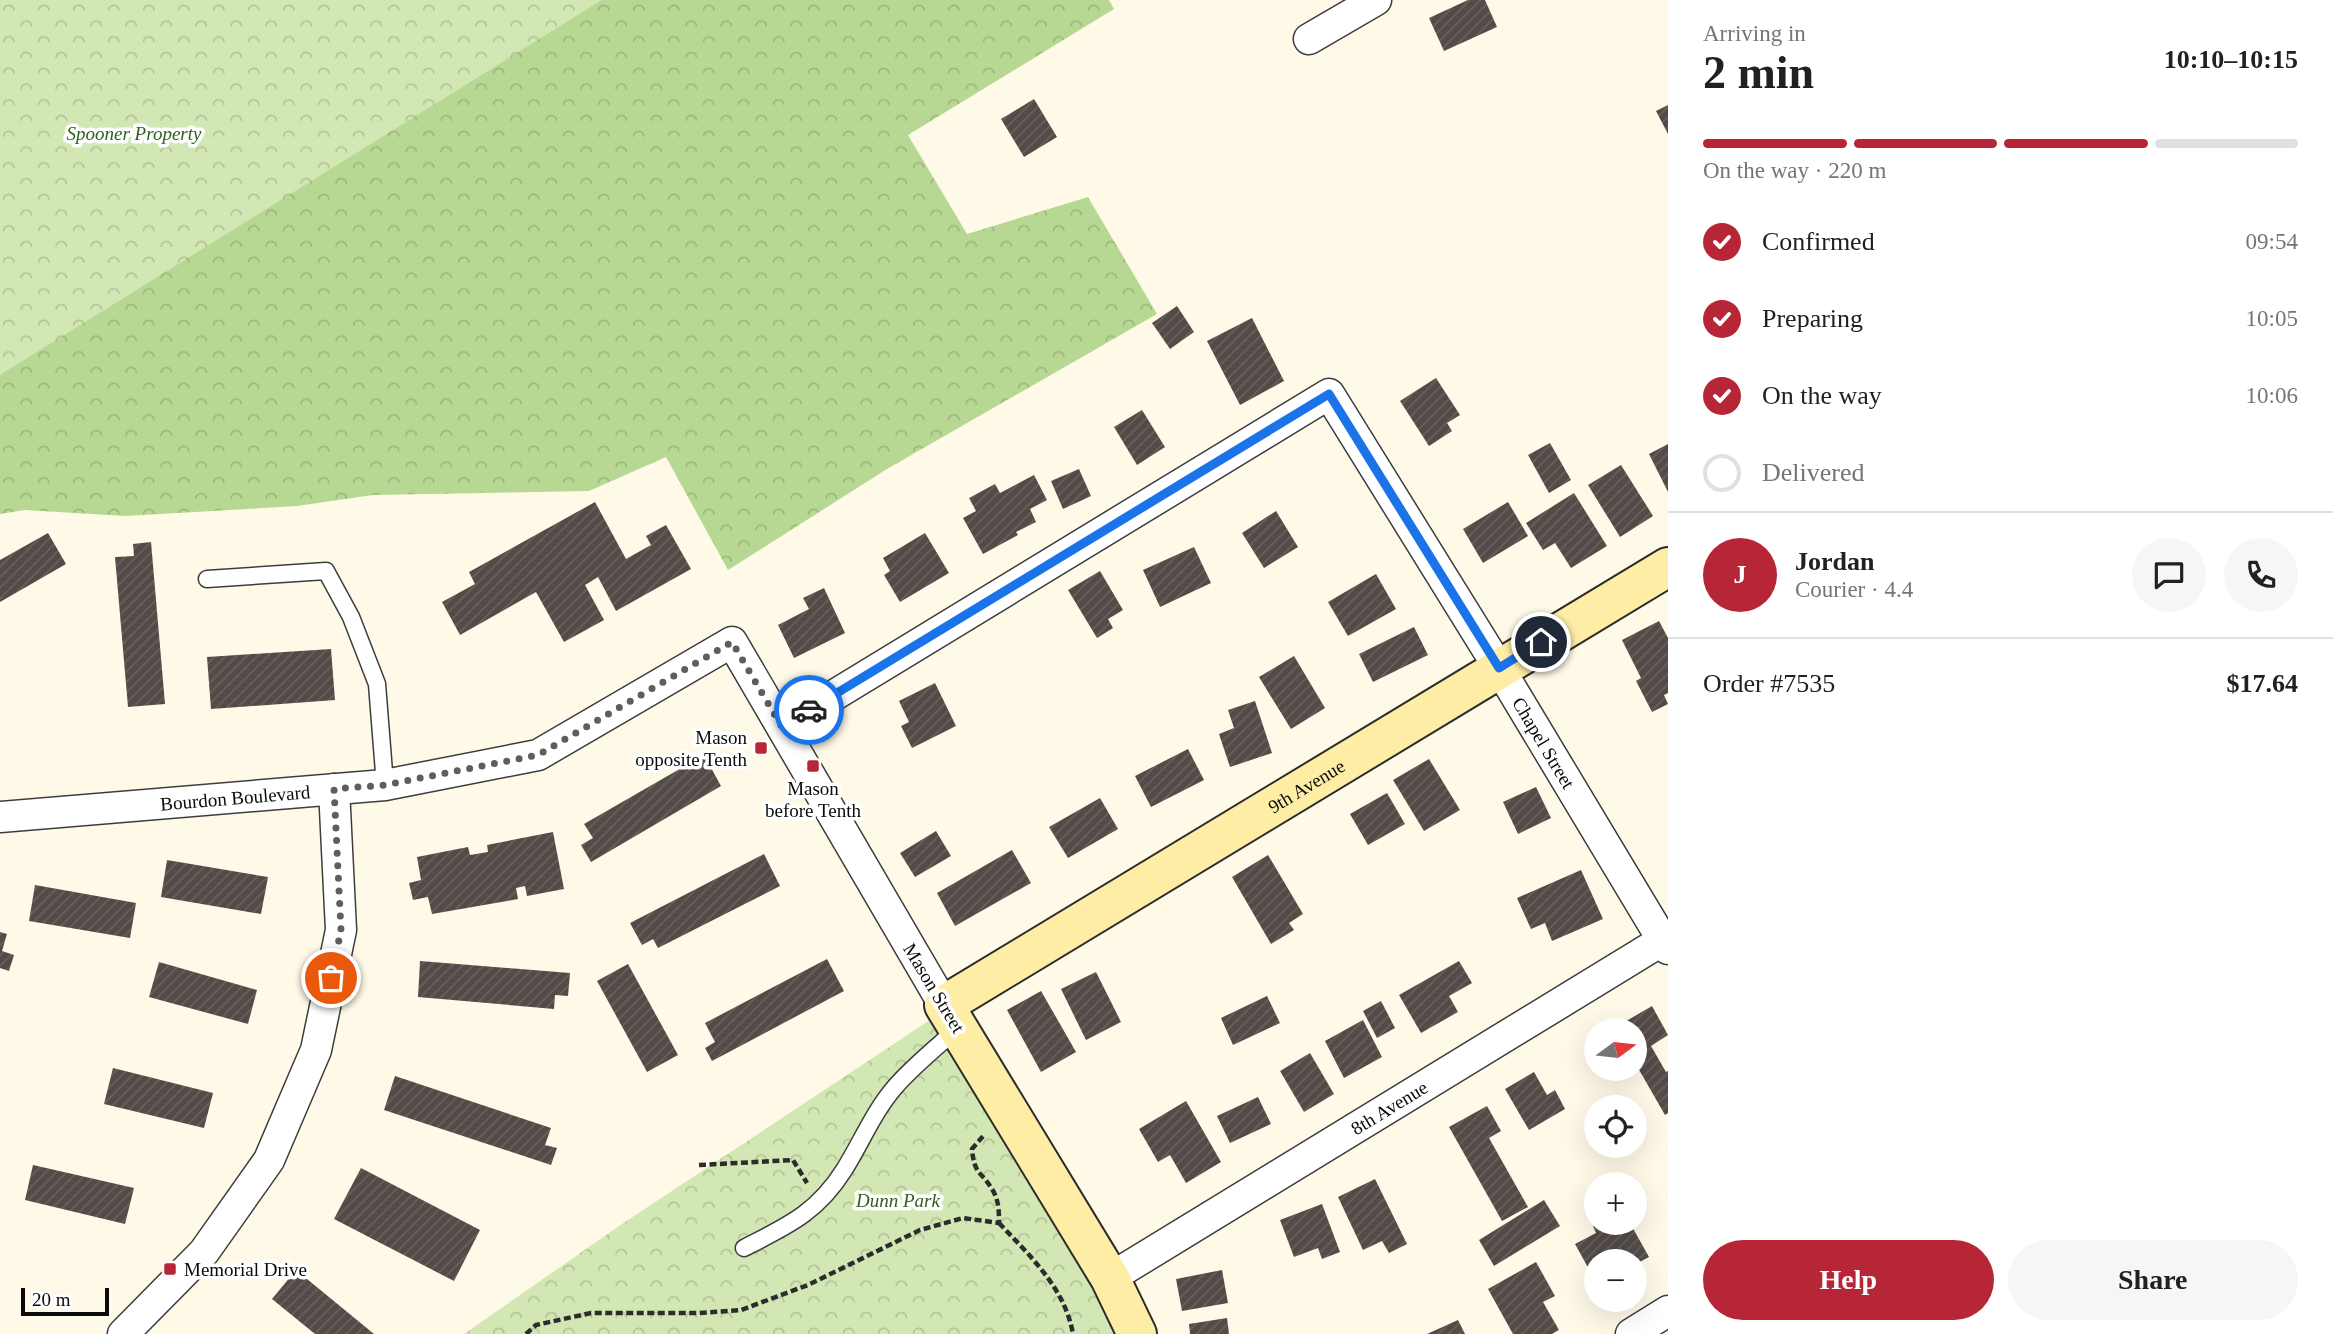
<!DOCTYPE html>
<meta charset="utf-8">
<style>
body{margin:0;font-family:"Times New Roman",serif;background:#f6f6f6;color:#202124;height:100vh;display:flex;flex-direction:column;font-size:26px;white-space:nowrap}
*{box-sizing:border-box;margin:0}
p{font-size:23px;color:#757577}
.icon{flex:none;width:38px;height:38px;fill:none;stroke:currentColor;stroke-width:2;stroke-linecap:round;stroke-linejoin:round}
.map{position:relative;flex:1;overflow:hidden}
.side{display:flex;flex-direction:column;background:#fff;width:665px}
.side>*{flex:none}
.needle{width:46px;rotate:75deg}
.tools{position:absolute;left:1584px;top:1018px;display:grid;gap:14px}
.tools a{display:grid;place-items:center;width:63px;height:63px;border-radius:50%;background:#fff;box-shadow:0 7px 28px #0002;font-size:35px}
.scale{position:absolute;left:21px;bottom:18px;width:88px;box-sizing:border-box;padding-left:7px;border:4px solid #0a0a0a;border-top:0;font-size:19px;line-height:24px;white-space:nowrap;color:#0a0a0a;-webkit-text-stroke:5px #fff;paint-order:stroke}
.pin{position:absolute;display:grid;place-items:center;width:60px;height:60px;color:#fff;margin:-30px;border:4px solid #fff;border-radius:50%;box-shadow:0 2px 7px #0007}
.courier{position:absolute;display:grid;place-items:center;width:70px;height:70px;margin:-35px;border:5px solid #1a73e8;border-radius:50%;background:#fff;color:#222;box-shadow:0 2px 9px #0007}
.overview em{font-style:normal;font-weight:700}
.overview div{display:flex;flex-direction:column-reverse}
.overview{display:flex;align-items:center;justify-content:space-between;height:119px;padding:0 35px}
h1{font-size:46px;font-weight:700;line-height:52px}
.bar{display:grid;grid-template-columns:repeat(4,1fr);gap:10px 7px;align-content:center;height:84px;padding:0 35px}
.bar i{height:9px;border-radius:5px;background:#e0e0e0}
.bar .on{background:#b72637}
.bar p{grid-column:span 4}
.line{display:flex;align-items:center;gap:18px;padding:0 35px;border-top:2px solid #e0e0e0}
.line div{flex:1}
.round{display:grid;place-items:center;flex:none;width:74px;height:74px;border-radius:37px;background:#f6f6f6}
ol{padding:0 35px;list-style:none}
li{display:flex;align-items:center;gap:21px;height:77px}
li p{margin-inline-start:auto}
li .icon{padding:7px;border-radius:50%;background:#b72637;color:#fff;stroke-width:4}
li:last-child{color:#757577}
li i{width:38px;height:38px;border:4px solid #e0e0e0;border-radius:50%}
.primary-button{display:flex;gap:14px;margin-top:auto;padding:14px 35px}
.primary-button a{flex:1;height:80px;border-radius:42px;background:#b72637;color:#fff;font-size:28px;font-weight:700;line-height:80px;text-align:center}
.primary-button a+a{background:#f6f6f6;color:#202124}
main{display:flex;flex:1;min-height:0}
.map>svg:first-child{display:block}
</style>
<main>
<div class="map">
<svg width="1668" height="1334" viewBox="0 0 1668 1334">
<defs>
<pattern id="forest-crowns" width="20" height="18" patternUnits="userSpaceOnUse" patternTransform="scale(1.75)"><rect width="20" height="18" fill="#b7d893"/><path d="M2 6a3 3 0 1 1 6 0M12 15a3 3 0 1 1 6 0" fill="none" stroke="#9cb87d"/></pattern>
<pattern id="park-crowns" width="20" height="18" patternUnits="userSpaceOnUse" patternTransform="scale(1.75)"><rect width="20" height="18" fill="#d2e7b3"/><path d="M2 6a3 3 0 1 1 6 0M12 15a3 3 0 1 1 6 0" fill="none" stroke="#b3c599"/></pattern>
<pattern id="building-hatch" width="6" height="6" patternUnits="userSpaceOnUse" patternTransform="scale(1.75)"><rect width="6" height="6" fill="#534b47"/><path d="M-1 1l2-2M0 6l6-6M5 7l2-2" fill="none" stroke="#67605d"/></pattern>
</defs>
<rect width="100%" height="100%" fill="#fff9e8"/>
<polygon fill="url(#forest-crowns)" points="0,0 1109,0 1114,9 908,135 967,234 1088,197 1157,314 887,469 728,570 666,457 589,491 373,495 297,506 125,516 25,510 0,514"/>
<g fill="url(#park-crowns)">
<polygon points="0,0 602,0 0,375"/>
<polygon points="942,1012 1124,1334 464,1334 622,1224"/>
</g>
<g fill="url(#building-hatch)">
<polygon points="1468,0 1485,0 1497,27 1444,51 1429,18"/>
<polygon points="1034,99 1057,137 1024,157 1001,119"/>
<polygon points="1668,105 1668,134 1656,111"/>
<polygon points="1177,306 1194,332 1170,349 1152,323"/>
<polygon points="1252,318 1284,381 1240,405 1207,341"/>
<polygon points="1436,378 1460,415 1447,423 1452,431 1429,446 1400,401"/>
<polygon points="1142,410 1165,447 1137,465 1114,427"/>
<polygon points="1550,443 1571,480 1549,493 1528,455"/>
<polygon points="1668,444 1668,492 1649,454"/>
<polygon points="1621,465 1653,516 1620,537 1588,485"/>
<polygon points="1079,469 1091,496 1063,509 1051,481"/>
<polygon points="1034,475 1047,500 1030,509 1036,522 1016,532 1018,535 983,554 963,518 976,511 969,498 995,484 1000,493"/>
<polygon points="1574,493 1607,546 1571,568 1555,543 1543,550 1526,523"/>
<polygon points="595,502 626,559 651,545 646,536 666,525 691,569 616,611 598,577 585,585 604,620 564,642 536,592 460,635 442,602 475,584 469,572"/>
<polygon points="1508,502 1528,536 1483,563 1463,529"/>
<polygon points="1276,511 1298,547 1264,568 1242,533"/>
<polygon points="48,533 66,564 0,602 0,560"/>
<polygon points="925,533 949,573 900,602 884,575 890,571 883,558"/>
<polygon points="151,542 165,704 128,707 115,557 134,556 133,544"/>
<polygon points="1194,547 1211,583 1160,607 1143,570"/>
<polygon points="1100,571 1123,610 1108,619 1113,628 1097,638 1068,590"/>
<polygon points="1376,574 1396,609 1348,636 1328,602"/>
<polygon points="824,588 845,633 794,658 778,625 809,609 803,598"/>
<polygon points="1659,621 1668,638 1668,693 1664,695 1668,704 1652,712 1636,681 1641,678 1622,640"/>
<polygon points="1414,627 1428,655 1373,682 1359,654"/>
<polygon points="331,649 335,700 211,709 207,657"/>
<polygon points="1294,656 1325,708 1291,729 1259,677"/>
<polygon points="935,683 956,726 912,748 901,726 909,722 899,701"/>
<polygon points="1255,701 1272,753 1230,767 1219,734 1234,728 1228,710"/>
<polygon points="1188,749 1204,780 1151,807 1135,776"/>
<polygon points="704,755 721,786 591,862 581,845 593,838 584,824"/>
<polygon points="1429,759 1460,810 1424,831 1393,780"/>
<polygon points="1536,787 1551,818 1518,834 1503,802"/>
<polygon points="1387,793 1405,824 1368,845 1350,814"/>
<polygon points="1100,798 1118,829 1068,858 1049,827"/>
<polygon points="936,831 951,856 915,877 900,853"/>
<polygon points="553,832 564,889 527,896 525,886 516,888 518,899 432,914 428,897 413,900 409,883 421,880 417,857 468,847 470,855 488,852 487,845"/>
<polygon points="1012,850 1031,883 955,926 937,893"/>
<polygon points="764,854 780,886 658,948 653,939 642,945 630,923"/>
<polygon points="1268,855 1303,914 1289,923 1294,930 1271,944 1232,877"/>
<polygon points="167,860 268,877 261,914 161,897"/>
<polygon points="1581,870 1603,919 1552,941 1545,923 1531,929 1517,898"/>
<polygon points="35,885 136,903 130,938 29,921"/>
<polygon points="0,932 7,934 2,951 14,955 9,971 0,968"/>
<polygon points="827,959 844,991 712,1061 705,1048 715,1042 705,1023"/>
<polygon points="420,961 570,973 568,996 555,995 554,1009 418,997"/>
<polygon points="1459,961 1472,983 1449,996 1458,1012 1421,1033 1399,995"/>
<polygon points="159,962 257,990 248,1024 149,997"/>
<polygon points="628,964 678,1055 647,1072 597,981"/>
<polygon points="1096,972 1121,1022 1086,1040 1061,989"/>
<polygon points="1041,991 1076,1052 1041,1072 1007,1010"/>
<polygon points="1267,996 1280,1023 1233,1045 1221,1018"/>
<polygon points="1381,1001 1395,1028 1377,1038 1363,1011"/>
<polygon points="1652,1006 1668,1035 1651,1046 1666,1072 1668,1071 1668,1113 1665,1115 1634,1061 1634,1031 1618,1031 1616,1027"/>
<polygon points="1363,1020 1382,1057 1344,1078 1325,1041"/>
<polygon points="1310,1053 1334,1094 1304,1112 1280,1071"/>
<polygon points="113,1068 213,1093 204,1128 104,1104"/>
<polygon points="1534,1072 1547,1095 1555,1090 1565,1109 1529,1130 1505,1089"/>
<polygon points="395,1076 551,1128 545,1145 557,1148 551,1165 384,1110"/>
<polygon points="1258,1097 1271,1124 1230,1143 1217,1116"/>
<polygon points="1186,1101 1221,1162 1186,1183 1170,1155 1158,1162 1139,1129"/>
<polygon points="1487,1106 1501,1131 1489,1138 1528,1207 1502,1221 1449,1127"/>
<polygon points="33,1165 134,1188 125,1224 25,1200"/>
<polygon points="361,1168 480,1230 454,1281 334,1219"/>
<polygon points="1375,1179 1407,1244 1389,1253 1382,1241 1363,1250 1338,1197"/>
<polygon points="1544,1200 1560,1226 1494,1266 1479,1240"/>
<polygon points="1322,1204 1340,1252 1322,1259 1318,1248 1294,1257 1280,1220"/>
<polygon points="1598,1223 1630,1223 1649,1257 1634,1265 1634,1262 1596,1262 1596,1282 1575,1244 1596,1233 1593,1226"/>
<polygon points="1536,1262 1555,1296 1543,1302 1559,1330 1552,1334 1513,1334 1488,1289"/>
<polygon points="296,1270 374,1334 315,1334 272,1299"/>
<polygon points="1222,1270 1228,1303 1182,1311 1176,1279"/>
<polygon points="1227,1318 1229,1334 1190,1334 1189,1324"/>
<polygon points="1458,1320 1465,1334 1427,1334"/>
</g>
<g fill="none" stroke-linecap="round" stroke-linejoin="round">
<defs>
<g id="lane">
<polyline points="207,579 326,571 351,617 377,684 385,785"/>
<path d="M744,1248c43,-22 73,-35 100,-78 17,-27 30,-59 51,-83 18,-21 42,-40 63,-59"/>
</g>
<g id="street">
<polyline points="1309,39 1376,0"/>
<path id="s1" d="M782,727l547,-333 170,274 169,281"/>
<path id="s2" d="M0,817l385,-32 153,-30 194,-113 212,363"/>
<path id="s3" d="M1110,1278l558,-341"/>
<polyline points="123,1334 204,1252 269,1160 316,1050 341,930 334,789"/>
<polyline points="1631,1334 1668,1311"/>
</g>
<g id="secondary">
<path id="s4" d="M1137,1334l-27,-56 -166,-273 724,-438"/>
</g>
</defs>
<use href="#lane" stroke="#3d3d3d" stroke-width="19"/>
<use href="#street" stroke="#3d3d3d" stroke-width="33"/>
<use href="#secondary" stroke="#2c2c2c" stroke-width="42"/>
<g stroke="#2c2c2c" stroke-width="4.5" stroke-dasharray="7 3.5" stroke-linecap="butt">
<polyline points="699,1165 793,1160 807,1183"/>
<path d="M999,1223c31,33 66,65 74,111"/>
<path d="M526,1334l10,-9 55,-12h108l42,-3 67,-25 112,-55 43,-12 36,5c0,-11 0,-23 -7,-34 -10,-17 -18,-14 -20,-40l12,-14"/>
</g>
<use href="#lane" stroke="#fff" stroke-width="16"/>
<use href="#street" stroke="#fff" stroke-width="30"/>
<use href="#secondary" stroke="#feeda4" stroke-width="38"/>
</g>
<g fill="none" stroke-linecap="round" stroke-linejoin="round">
<polyline stroke="#605e58" stroke-width="7" stroke-dasharray="0 12.6" points="331,978 341,930 334,789 385,785 538,755 732,642 782,727 809,710"/>
<polyline stroke="#1a73e8" stroke-width="9" points="809,710 1329,394 1499,668 1541,642"/>
</g>
<g fill="#b72637" stroke="#fff" stroke-width="2.5">
<rect x="754" y="741" width="14" height="14" rx="3.5"/>
<rect x="806" y="759" width="14" height="14" rx="3.5"/>
<rect x="163" y="1262" width="14" height="14" rx="3.5"/>
</g>
<g text-anchor="middle" dominant-baseline="central" stroke-width="7" stroke-linejoin="round" paint-order="stroke">
<g font-size="19" font-style="italic" fill="#30601d" stroke="#fff">
<text x="134" y="133">Spooner Property</text>
<text x="898" y="1200">Dunn Park</text>
</g>
<g font-size="19" fill="#0a0a0a" stroke="#fff" text-anchor="end">
<text x="747" y="737">Mason<tspan x="747" dy="22">opposite Tenth</tspan></text>
<text x="813" y="788" text-anchor="middle">Mason<tspan x="813" dy="22">before Tenth</tspan></text>
<text x="184" y="1269" text-anchor="start">Memorial Drive</text>
</g>
<g font-size="19" fill="#0a0a0a" stroke="#fff">
<text stroke="none"><textPath href="#s1" startOffset="1050">Chapel Street</textPath></text>
<text stroke="none"><textPath href="#s4" startOffset="805">9th Avenue</textPath></text>
<text stroke="none"><textPath href="#s2" startOffset="236">Bourdon Boulevard</textPath></text>
<text transform="translate(934 988) rotate(59)">Mason Street</text>
<text stroke="none"><textPath href="#s3" startOffset="327">8th Avenue</textPath></text>
</g>
</g>
</svg>
<div class="tools">
<a><svg class="needle" viewBox="-14 -14 28 28"><path d="M0-13l5 13h-10z" fill="#e53935"/><path d="M0 13l5-13h-10z" fill="#757577"/></svg></a>
<a><svg class="icon" aria-label="locate" viewBox="0 0 24 24"><circle cx="12" cy="12" r="6"/><path d="M12 2v4M12 18v4M2 12h4M18 12h4"/></svg></a>
<a>+</a>
<a>−</a>
</div>
<div class="scale">20 m</div>
<div class="pin" style="left:331px;top:978px;background:#ea580c"><svg class="icon" aria-label="bag" viewBox="0 0 24 24"><path d="M5 8h14l-1 12H6zM9 8a3 3 0 0 1 6 0"/></svg></div>
<div class="pin" style="left:1541px;top:642px;background:#1f2937"><svg class="icon" aria-label="home" viewBox="0 0 24 24"><path d="M3 11l9-7 9 7M6 9v11h12V9"/></svg></div>
<div class="courier" style="left:809px;top:710px"><svg class="icon" aria-label="car" viewBox="0 0 24 24"><path d="M5 17H2v-5l4-1 3-4h7l3 4 3 1v5h-3M9 17h6M6 11h13"/><circle cx="7" cy="17" r="2"/><circle cx="17" cy="17" r="2"/></svg></div>
</div>
<section class="side">
<div class="overview"><div><h1>2 min</h1><p>Arriving in</p></div><em>10:10–10:15</em></div>
<div class="bar"><i class="on"></i><i class="on"></i><i class="on"></i><i></i><p>On the way · 220 m</p></div>
<ol>
<li><svg class="icon" aria-label="check" viewBox="0 0 24 24"><path d="M5 12l5 5 9-10"/></svg>Confirmed<p>09:54</p></li>
<li><svg class="icon" aria-label="check" viewBox="0 0 24 24"><path d="M5 12l5 5 9-10"/></svg>Preparing<p>10:05</p></li>
<li><svg class="icon" aria-label="check" viewBox="0 0 24 24"><path d="M5 12l5 5 9-10"/></svg>On the way<p>10:06</p></li>
<li><i></i>Delivered</li>
</ol>
<div class="line" style="height:126px"><b class="round" style="background:#b72637;color:#fff">J</b><div><b>Jordan</b><p>Courier · 4.4</p></div><a class="round"><svg class="icon" aria-label="chat" viewBox="0 0 24 24"><path d="M4 5h16v11H9l-5 4z"/></svg></a><a class="round"><svg class="icon" aria-label="phone" viewBox="0 0 24 24"><path d="M5 4h4l2 5-3 2q2 4 5 5l2-3 5 2v4C11 20 4 13 5 4z"/></svg></a></div>
<div class="line" style="height:91px"><div>Order #7535</div><b>$17.64</b></div>
<div class="primary-button"><a>Help</a><a>Share</a></div>
</section>
</main>
